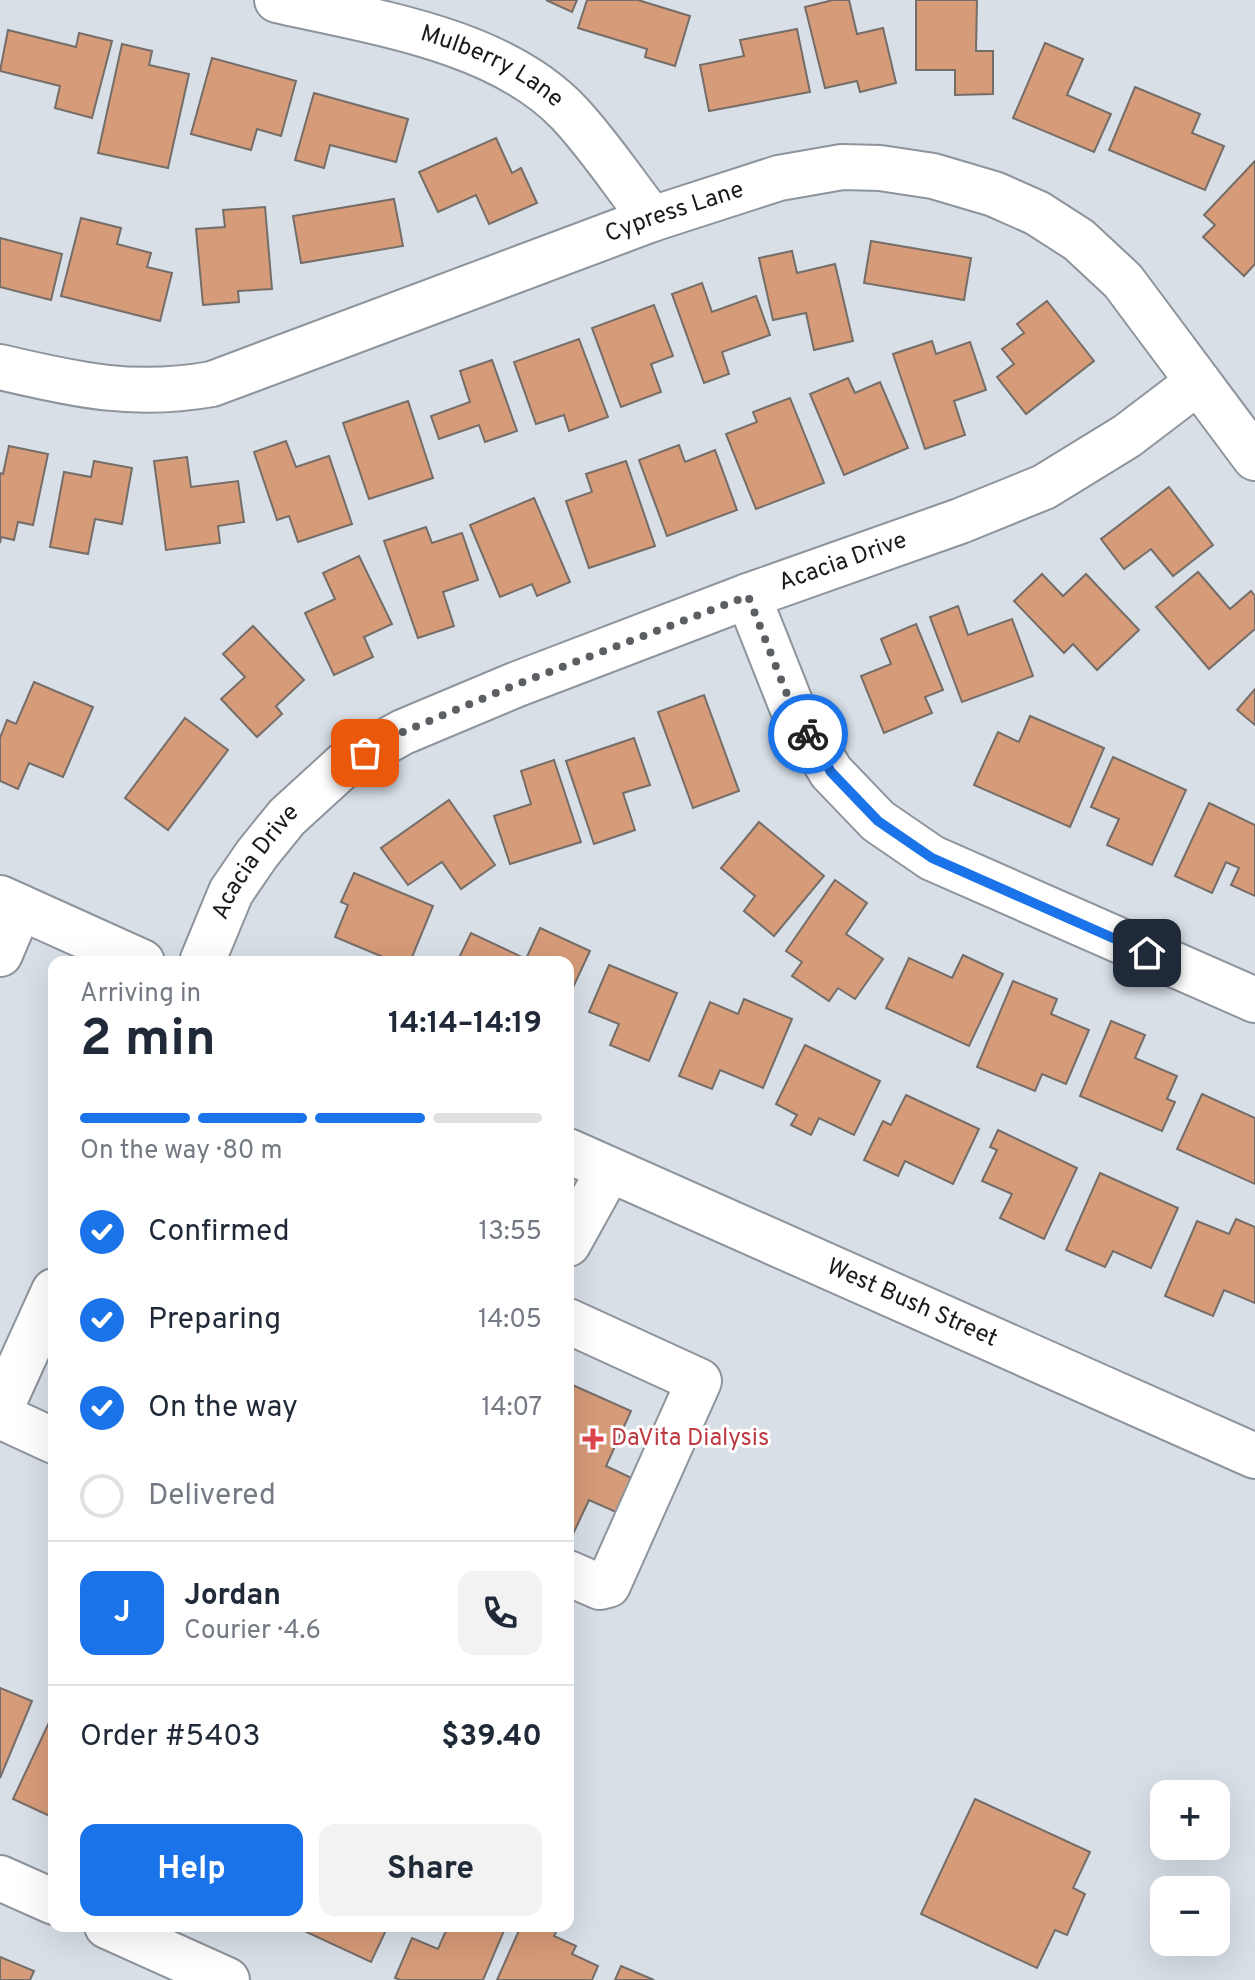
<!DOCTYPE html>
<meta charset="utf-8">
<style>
body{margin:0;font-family:Overpass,sans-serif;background:#f2f2f3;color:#1f2937;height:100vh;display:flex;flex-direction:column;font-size:30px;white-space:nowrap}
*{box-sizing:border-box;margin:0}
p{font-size:26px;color:#747a83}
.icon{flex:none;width:44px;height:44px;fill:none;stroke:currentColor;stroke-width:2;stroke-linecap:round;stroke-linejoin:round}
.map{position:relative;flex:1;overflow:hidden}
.side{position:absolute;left:48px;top:956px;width:526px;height:976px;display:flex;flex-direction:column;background:#fff;border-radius:16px;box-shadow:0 8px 32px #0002}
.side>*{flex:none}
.controls{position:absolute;left:1150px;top:1780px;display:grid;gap:16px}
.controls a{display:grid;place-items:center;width:80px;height:80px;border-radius:16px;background:#fff;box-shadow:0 8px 32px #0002;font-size:40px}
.pin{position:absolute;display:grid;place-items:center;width:68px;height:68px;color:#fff;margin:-34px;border-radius:16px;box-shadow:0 4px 12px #0006}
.courier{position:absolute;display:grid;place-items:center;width:80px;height:80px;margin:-40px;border:6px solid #1a73e8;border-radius:50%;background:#fff;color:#222;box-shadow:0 2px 10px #0007}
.summary em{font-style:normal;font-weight:700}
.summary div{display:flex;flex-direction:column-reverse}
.summary{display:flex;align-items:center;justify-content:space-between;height:136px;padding:0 32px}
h1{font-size:52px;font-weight:700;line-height:60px}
.bar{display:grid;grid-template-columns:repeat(4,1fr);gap:12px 8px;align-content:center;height:96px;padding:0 32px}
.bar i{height:10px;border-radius:6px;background:#e0e1e3}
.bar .current{background:#1a73e8}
.bar p{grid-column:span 4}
.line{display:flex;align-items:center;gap:20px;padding:0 32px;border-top:2px solid #e0e1e3}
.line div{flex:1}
.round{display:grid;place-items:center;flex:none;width:84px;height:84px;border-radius:16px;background:#f2f2f3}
ol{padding:0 32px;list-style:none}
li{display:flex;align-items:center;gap:24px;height:88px}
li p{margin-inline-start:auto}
li .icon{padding:8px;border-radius:50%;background:#1a73e8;color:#fff;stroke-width:4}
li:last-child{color:#747a83}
li i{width:44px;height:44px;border:4px solid #e0e1e3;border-radius:50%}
.primary-button{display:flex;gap:16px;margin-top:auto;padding:16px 32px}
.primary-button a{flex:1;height:92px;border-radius:16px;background:#1a73e8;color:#fff;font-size:32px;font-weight:700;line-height:92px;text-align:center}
.primary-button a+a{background:#f2f2f3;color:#1f2937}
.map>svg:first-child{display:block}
</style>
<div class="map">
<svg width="1255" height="1980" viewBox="0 0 1255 1980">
<rect width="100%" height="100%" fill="#d8dfe7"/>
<g fill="#d69b79" stroke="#756d68" stroke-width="2">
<polygon points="546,0 577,0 572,12"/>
<polygon points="587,0 638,0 690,16 675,66 645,57 647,49 578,28"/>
<polygon points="833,0 849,0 857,34 883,28 896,83 860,92 857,81 825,88 805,7"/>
<polygon points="916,0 977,0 976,51 993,51 993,94 955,95 955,70 916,70"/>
<polygon points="797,29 810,92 709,111 700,65 744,56 740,40"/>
<polygon points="8,30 76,47 79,33 112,41 92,118 55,108 60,86 0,71"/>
<polygon points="1045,43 1083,59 1067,95 1111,114 1094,152 1013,118"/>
<polygon points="122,44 152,51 149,65 189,74 168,168 98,153"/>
<polygon points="212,58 296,81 281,136 257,129 251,150 191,134"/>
<polygon points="1135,87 1200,114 1192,133 1224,146 1205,190 1109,150"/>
<polygon points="314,93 408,119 396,162 330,145 324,168 295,160"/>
<polygon points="496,138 512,173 521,168 537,203 489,224 476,195 438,212 419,172"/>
<polygon points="1255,161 1255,264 1244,276 1203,237 1215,225 1204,215"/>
<polygon points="394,199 403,246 301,263 293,216"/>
<polygon points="265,207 272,289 238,291 239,302 203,305 196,229 225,227 223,210"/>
<polygon points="81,218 121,228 117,244 151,253 147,267 172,273 160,321 61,296"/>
<polygon points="0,238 62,254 51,300 0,287"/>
<polygon points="871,241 971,258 964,300 864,283"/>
<polygon points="792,251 797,273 835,264 853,341 814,350 806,313 773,320 759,258"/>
<polygon points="702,283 712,312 756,296 770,335 722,352 729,374 704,383 672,294"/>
<polygon points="1047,301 1094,361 1026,414 997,377 1014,364 1002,349 1024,333 1017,324"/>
<polygon points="654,305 673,356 651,364 661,392 621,407 592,328"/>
<polygon points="579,339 608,417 569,431 564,415 536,424 514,362"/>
<polygon points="932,341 936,354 970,342 986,390 954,401 965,435 925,449 893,354"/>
<polygon points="492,360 517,431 485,442 479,425 439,439 431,416 470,402 460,371"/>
<polygon points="848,378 855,393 880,382 908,448 844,475 810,394"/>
<polygon points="790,398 824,483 756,509 726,434 757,422 753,412"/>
<polygon points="408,401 433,478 369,499 343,423"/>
<polygon points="286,441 296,467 329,456 352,524 298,542 289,516 277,520 254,452"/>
<polygon points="679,445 685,462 715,450 737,510 667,536 639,460"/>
<polygon points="9,446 48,454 33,525 18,522 14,540 1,537 0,543 0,473 3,474"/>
<polygon points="187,457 191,487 238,481 244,522 218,526 220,543 166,550 154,461"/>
<polygon points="94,461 132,468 122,524 95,519 88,554 50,547 64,472 91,477"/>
<polygon points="626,461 655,546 589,568 566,501 592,492 586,474"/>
<polygon points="1169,487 1213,545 1173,576 1151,549 1124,569 1101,539"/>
<polygon points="534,498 570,582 537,596 532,584 500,597 470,525"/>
<polygon points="426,527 432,543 462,533 478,580 443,592 454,626 418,638 384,541"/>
<polygon points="359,556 392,624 364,637 373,657 334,675 305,613 335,599 323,573"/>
<polygon points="1198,572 1230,609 1251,591 1255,596 1255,629 1209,669 1156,607"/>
<polygon points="1042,574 1063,596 1086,574 1139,630 1097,670 1073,644 1064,653 1014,601"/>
<polygon points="958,606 968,635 1012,619 1033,676 962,702 930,617"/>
<polygon points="916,624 943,690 925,697 932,713 884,733 861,676 891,664 881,639"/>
<polygon points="253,626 304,680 276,706 282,714 257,737 221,699 245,677 223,654"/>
<polygon points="34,682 93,707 63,777 29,763 18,789 0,781 0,738 7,720 16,724"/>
<polygon points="1255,689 1255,725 1237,710"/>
<polygon points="704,695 739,791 693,808 658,712"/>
<polygon points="1030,716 1104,748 1070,827 974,785 998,732 1019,742"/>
<polygon points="185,718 228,750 168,830 125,798"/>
<polygon points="634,738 650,785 623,793 635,830 594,844 566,761"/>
<polygon points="1113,757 1186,790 1152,865 1107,845 1119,819 1091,807"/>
<polygon points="554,760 581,842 510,864 494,816 531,804 521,771"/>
<polygon points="449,800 495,865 461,889 442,862 408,885 381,848"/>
<polygon points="1209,803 1255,825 1255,896 1231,885 1239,868 1226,862 1212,893 1175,876"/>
<polygon points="759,822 824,876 774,936 744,911 755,896 721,868"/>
<polygon points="354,873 433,906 410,962 395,962 335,937 348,905 341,902"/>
<polygon points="835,880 867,903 846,934 883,959 855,999 838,988 829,1001 792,976 802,962 786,951"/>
<polygon points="540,928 590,951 568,998 568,962 457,962 471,933 526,959"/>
<polygon points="963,955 1003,974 969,1046 886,1008 909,958 952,978"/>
<polygon points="609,965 677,993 649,1061 610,1045 619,1024 589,1012"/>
<polygon points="1013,981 1057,999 1051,1014 1089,1030 1066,1084 1042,1074 1035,1091 977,1067"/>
<polygon points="744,999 792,1019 763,1088 720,1070 712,1089 679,1076 710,1002 738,1014"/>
<polygon points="1111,1021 1145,1035 1135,1058 1177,1076 1167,1099 1175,1102 1162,1131 1080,1096"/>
<polygon points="805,1045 880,1081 854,1135 819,1118 811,1135 791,1125 797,1115 776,1104"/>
<polygon points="1202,1094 1255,1118 1255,1184 1177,1149"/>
<polygon points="906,1095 979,1129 953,1184 905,1161 898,1176 864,1160 883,1121 891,1125"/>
<polygon points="998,1130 1077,1168 1044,1239 1000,1218 1012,1194 982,1181 997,1150 990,1147"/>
<polygon points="1100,1173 1178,1208 1151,1268 1113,1251 1105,1267 1066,1250"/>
<polygon points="1236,1219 1255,1227 1255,1303 1224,1290 1213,1316 1165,1296 1197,1221 1229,1234"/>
<polygon points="568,1383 631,1411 606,1466 640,1482 625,1516 589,1500 573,1534 568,1532"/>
<polygon points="0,1688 32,1701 0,1778"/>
<polygon points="53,1714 54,1715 54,1818 13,1799"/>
<polygon points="975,1799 1090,1852 1073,1888 1085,1894 1067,1935 1055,1930 1037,1968 921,1914"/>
<polygon points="301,1926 388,1926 371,1962 300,1929"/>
<polygon points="448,1926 506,1926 483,1980 401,1980 395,1978 412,1938 438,1949"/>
<polygon points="521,1926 559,1926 554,1936 576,1946 572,1954 598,1966 592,1980 497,1980"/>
<polygon points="0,1957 34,1971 30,1980 0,1980"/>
<polygon points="621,1966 654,1980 615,1980"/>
</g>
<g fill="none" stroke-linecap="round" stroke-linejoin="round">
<defs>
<g id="minor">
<path id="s1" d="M277,0c95,22 222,39 292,113 31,33 56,72 83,106"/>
<path id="s2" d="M0,367c76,18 134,31 212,17l440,-165 127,-41 63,-11 38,1 53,8 61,18 43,19 42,27 44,41 132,177"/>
<polyline points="748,596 792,707 831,772 878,821 932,858 1255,1000"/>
<polyline points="0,954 20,907"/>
<path id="s3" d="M202,962l29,-70 26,-38 30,-37 58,-53 58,-32 112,-47 233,-89 212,-75 84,-34 83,-51 71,-54"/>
<polyline points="568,1244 609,1170"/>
<polyline points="568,1321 699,1381 608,1585 600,1587 568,1573"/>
<polyline points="0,1410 54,1291"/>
<polyline points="0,1416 54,1441"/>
<polyline points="0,1878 54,1902"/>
<polyline points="107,1926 227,1980"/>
</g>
<g id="major">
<polyline points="0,898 142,962"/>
<path id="s4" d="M568,1151l687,305"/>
</g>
</defs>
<use href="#minor" stroke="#8e949b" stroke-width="48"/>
<use href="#major" stroke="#8e949b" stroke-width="48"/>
<use href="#minor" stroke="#fff" stroke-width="44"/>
<use href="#major" stroke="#fff" stroke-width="44"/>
</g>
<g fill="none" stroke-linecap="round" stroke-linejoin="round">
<polyline stroke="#5b5f64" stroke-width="8" stroke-dasharray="0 14.4" points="365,753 403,732 515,685 748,596 792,707 808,734"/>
<polyline stroke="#1a73e8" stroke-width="10" points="808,734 831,772 878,821 932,858 1147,953"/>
</g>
<path fill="#e0444e" stroke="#fff" stroke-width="3" d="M589 1427h8v8h8v8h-8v8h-8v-8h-8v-8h8z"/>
<g text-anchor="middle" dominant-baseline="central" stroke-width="6" stroke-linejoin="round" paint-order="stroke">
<g font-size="24" fill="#181a1d" stroke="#fff">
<text stroke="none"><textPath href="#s1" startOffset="226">Mulberry Lane</textPath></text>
<text stroke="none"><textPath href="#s2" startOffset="708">Cypress Lane</textPath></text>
<text stroke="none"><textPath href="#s3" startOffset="786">Acacia Drive</textPath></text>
<text stroke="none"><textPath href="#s3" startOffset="114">Acacia Drive</textPath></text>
<text stroke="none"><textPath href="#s4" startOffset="376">West Bush Street</textPath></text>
</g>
<g font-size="24" fill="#be3a42" stroke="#fff" text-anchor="start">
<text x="611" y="1439">DaVita Dialysis</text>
</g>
</g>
</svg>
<div class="controls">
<a>+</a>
<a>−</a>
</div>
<div class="pin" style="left:365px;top:753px;background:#ea580c"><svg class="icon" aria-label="bag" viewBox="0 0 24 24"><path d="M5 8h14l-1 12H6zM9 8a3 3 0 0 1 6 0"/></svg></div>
<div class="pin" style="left:1147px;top:953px;background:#1f2937"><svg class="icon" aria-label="home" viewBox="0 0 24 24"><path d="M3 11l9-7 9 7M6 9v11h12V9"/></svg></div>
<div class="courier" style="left:808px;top:734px"><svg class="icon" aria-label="bike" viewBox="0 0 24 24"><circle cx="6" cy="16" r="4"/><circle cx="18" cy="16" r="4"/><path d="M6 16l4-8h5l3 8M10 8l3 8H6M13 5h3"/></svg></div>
<section class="side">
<div class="summary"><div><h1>2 min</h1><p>Arriving in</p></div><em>14:14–14:19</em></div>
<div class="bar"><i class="current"></i><i class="current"></i><i class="current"></i><i></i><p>On the way · 80 m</p></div>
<ol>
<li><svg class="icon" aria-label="check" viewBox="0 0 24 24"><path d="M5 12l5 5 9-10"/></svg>Confirmed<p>13:55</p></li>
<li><svg class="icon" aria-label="check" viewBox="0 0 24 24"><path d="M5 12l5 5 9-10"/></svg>Preparing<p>14:05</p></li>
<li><svg class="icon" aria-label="check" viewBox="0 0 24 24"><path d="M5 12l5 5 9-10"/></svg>On the way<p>14:07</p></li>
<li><i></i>Delivered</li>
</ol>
<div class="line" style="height:144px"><b class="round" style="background:#1a73e8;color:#fff">J</b><div><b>Jordan</b><p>Courier · 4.6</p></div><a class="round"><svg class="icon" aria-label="phone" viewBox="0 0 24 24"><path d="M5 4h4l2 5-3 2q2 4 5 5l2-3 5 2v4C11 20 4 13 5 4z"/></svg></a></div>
<div class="line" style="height:104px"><div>Order #5403</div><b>$39.40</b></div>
<div class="primary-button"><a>Help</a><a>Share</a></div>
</section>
</div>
